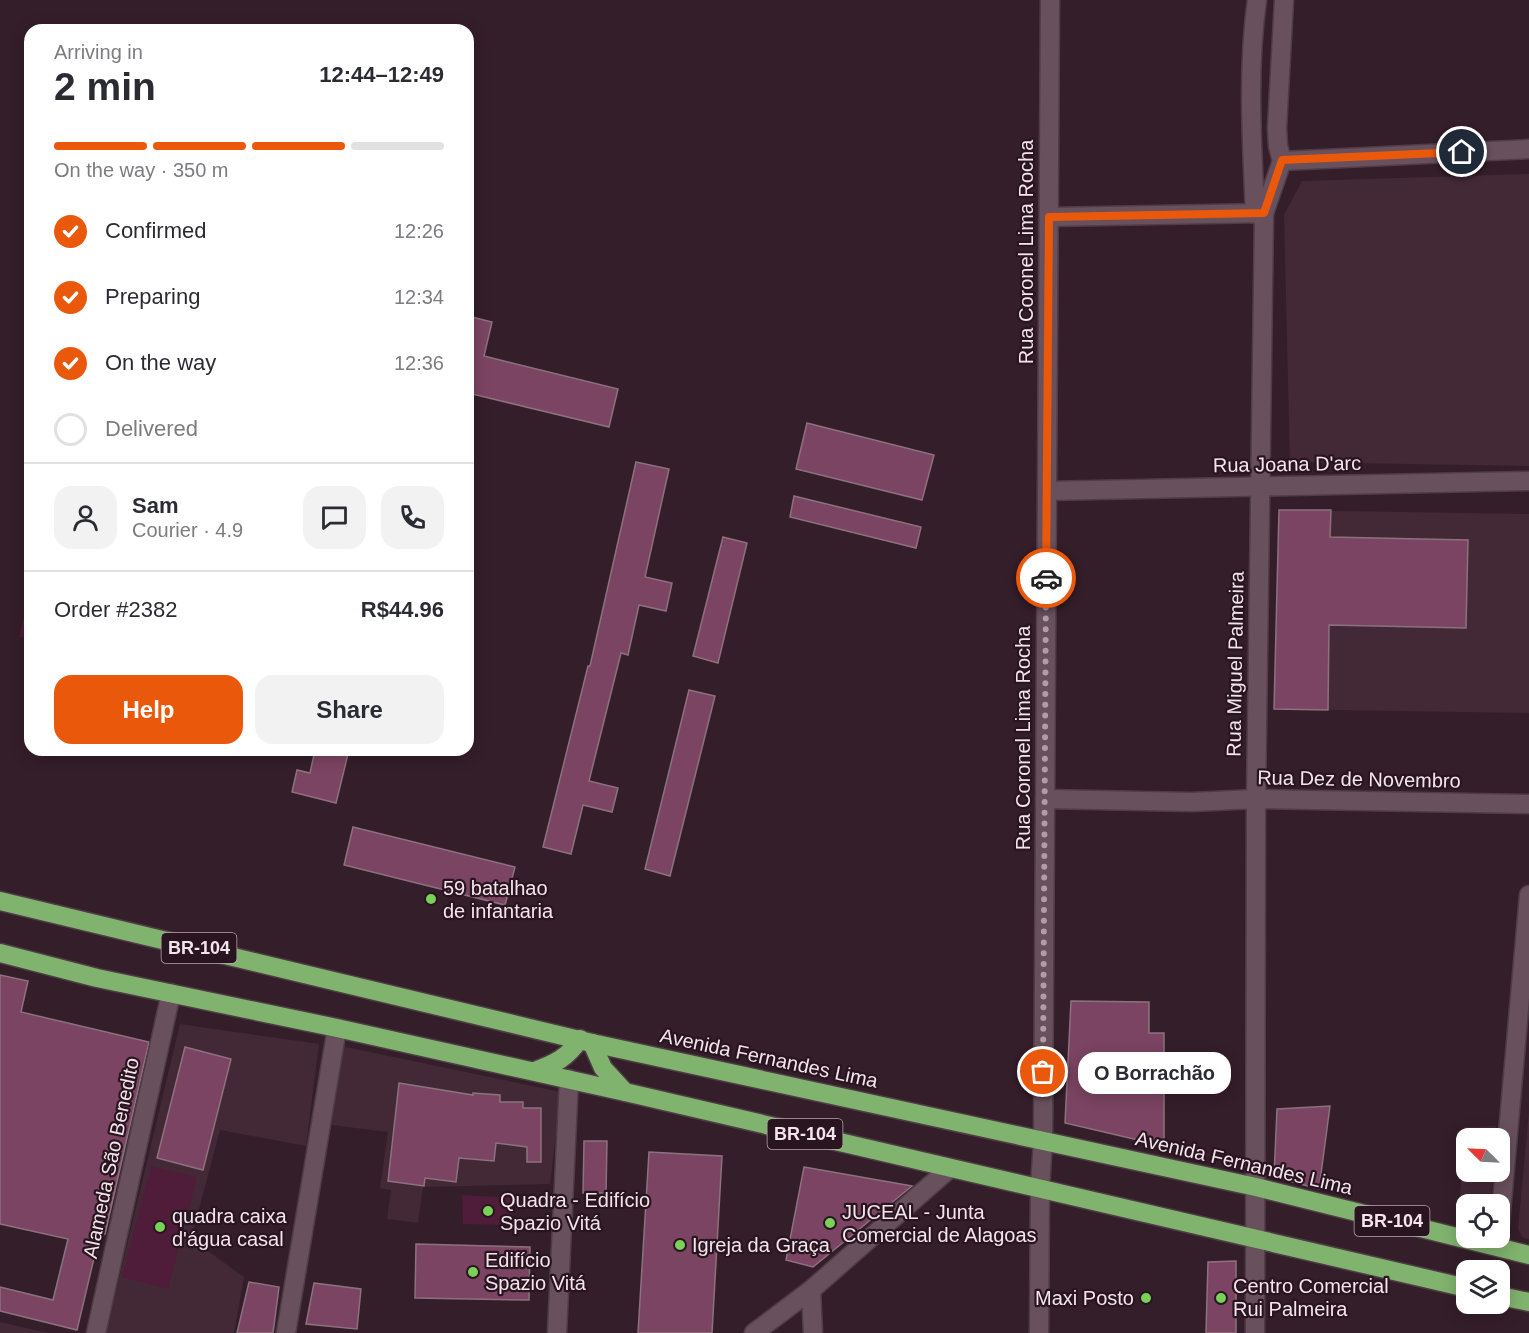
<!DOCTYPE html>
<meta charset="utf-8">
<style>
body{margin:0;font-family:Arial,sans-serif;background:#f2f2f3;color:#2b2b33;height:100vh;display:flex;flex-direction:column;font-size:22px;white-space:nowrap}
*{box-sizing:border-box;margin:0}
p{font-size:20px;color:#7c7c81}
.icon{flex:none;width:33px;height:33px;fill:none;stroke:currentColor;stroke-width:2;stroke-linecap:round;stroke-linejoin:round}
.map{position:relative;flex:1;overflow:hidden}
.panel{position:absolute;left:24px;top:24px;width:450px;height:732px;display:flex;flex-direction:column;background:#fff;border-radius:18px;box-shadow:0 3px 15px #0003}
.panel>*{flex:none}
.needle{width:39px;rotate:294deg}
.controls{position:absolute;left:1456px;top:1128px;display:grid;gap:12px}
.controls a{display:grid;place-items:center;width:54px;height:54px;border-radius:12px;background:#fff;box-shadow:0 3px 15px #0003;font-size:30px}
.pin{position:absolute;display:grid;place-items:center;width:51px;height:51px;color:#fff;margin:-26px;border:3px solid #fff;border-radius:50%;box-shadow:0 2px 6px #0007}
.courier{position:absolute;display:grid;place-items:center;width:60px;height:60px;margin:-30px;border:4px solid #ea580c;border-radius:50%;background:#fff;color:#222;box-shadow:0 2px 8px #0007}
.bubble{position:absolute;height:42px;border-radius:18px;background:#fff;box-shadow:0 3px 15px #0003;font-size:20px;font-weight:700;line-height:42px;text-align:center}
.head em{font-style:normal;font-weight:700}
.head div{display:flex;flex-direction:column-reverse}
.head{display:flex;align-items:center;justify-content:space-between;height:102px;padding:0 30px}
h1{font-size:39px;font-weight:700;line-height:45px}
.bar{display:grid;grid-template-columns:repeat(4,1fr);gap:9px 6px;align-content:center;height:72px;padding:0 30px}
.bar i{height:8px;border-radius:4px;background:#e1e1e2}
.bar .on{background:#ea580c}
.bar p{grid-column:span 4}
.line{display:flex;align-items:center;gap:15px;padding:0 30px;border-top:2px solid #e1e1e2}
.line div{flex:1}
.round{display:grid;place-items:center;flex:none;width:63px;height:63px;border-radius:18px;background:#f2f2f3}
ol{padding:0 30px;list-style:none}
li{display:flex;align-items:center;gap:18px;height:66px}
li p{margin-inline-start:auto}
li .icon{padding:6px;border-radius:50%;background:#ea580c;color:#fff;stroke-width:4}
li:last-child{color:#7c7c81}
li i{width:33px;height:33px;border:3px solid #e1e1e2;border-radius:50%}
.cta{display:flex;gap:12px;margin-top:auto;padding:12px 30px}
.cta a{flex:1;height:69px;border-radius:18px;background:#ea580c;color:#fff;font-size:24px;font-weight:700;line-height:69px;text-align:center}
.cta a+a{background:#f2f2f3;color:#2b2b33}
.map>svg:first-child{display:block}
</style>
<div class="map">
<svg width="1529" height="1333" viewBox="0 0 1529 1333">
<rect width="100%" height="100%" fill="#341e29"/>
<g fill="#432936">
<polygon points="1529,174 1529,466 1290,462 1284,215 1302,181"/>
<polygon points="1279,510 1529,514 1529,713 1274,709"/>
<polygon points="180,1024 319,1044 306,1146 220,1130 191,1239 244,1277 234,1333 106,1333"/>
<polygon points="341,1046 561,1092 550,1184 423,1187 418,1223 387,1219 391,1190 380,1188 388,1132 331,1125"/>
<polygon points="1529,1111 1529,1239 1523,1238 1518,1229"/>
<polygon points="1496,1126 1495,1138 1467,1138 1467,1172 1493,1172 1491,1200 1460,1196 1464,1127"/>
<polygon points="0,1322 48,1333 0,1333"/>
</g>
<g fill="#4f1c39">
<polygon points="30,591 30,639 19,637"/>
<polygon points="151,1166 197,1177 168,1289 122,1277"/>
<polygon points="462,1195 513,1198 512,1225 463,1224"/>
</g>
<g fill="#7b4462" stroke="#8c717e" stroke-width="1.5">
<polygon points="468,316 492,322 484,356 618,389 609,427 468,393"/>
<polygon points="807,423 934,455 922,500 796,469"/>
<polygon points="636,462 669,469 645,577 672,583 666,611 639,605 628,655 621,653 589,781 618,788 612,812 583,805 571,854 543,847 588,666 590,666"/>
<polygon points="794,496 921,527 916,548 790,517"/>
<polygon points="1279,510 1331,510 1330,537 1468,540 1466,628 1329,625 1328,710 1274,709"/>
<polygon points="723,537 747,543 718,663 693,656"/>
<polygon points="689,690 715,696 670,876 645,869"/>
<polygon points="315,750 349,750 336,803 292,792 297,770 310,773"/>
<polygon points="353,827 515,867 505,905 344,865"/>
<polygon points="0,975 28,981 21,1012 149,1042 105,1234 100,1233 77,1330 0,1311 0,1287 53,1300 68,1239 0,1224"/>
<polygon points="1071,1001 1149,1002 1149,1033 1164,1033 1164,1146 1065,1123"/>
<polygon points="185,1047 231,1059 203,1170 157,1158"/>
<polygon points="399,1083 473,1095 473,1093 500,1095 500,1102 523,1102 523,1108 541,1108 541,1162 527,1162 527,1147 496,1143 494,1161 459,1158 456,1182 425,1178 424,1186 388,1181"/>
<polygon points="1330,1106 1319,1189 1274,1177 1277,1109"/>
<polygon points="584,1141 607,1141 606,1193 583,1193"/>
<polygon points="649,1152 722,1156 712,1333 638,1333"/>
<polygon points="804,1167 912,1186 813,1267 786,1260"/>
<polygon points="416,1244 530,1247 529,1300 415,1298"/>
<polygon points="1236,1261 1236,1333 1206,1333 1208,1262"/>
<polygon points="249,1282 279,1287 273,1333 237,1333"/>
<polygon points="314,1283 361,1289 357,1329 306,1324"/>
</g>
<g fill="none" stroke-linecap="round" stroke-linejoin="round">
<defs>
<g id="minor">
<polyline points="1282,161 1529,149"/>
<path d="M1255,214c-3,-72 -8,-143 2,-214"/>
<polyline points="1049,217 1264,213"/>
<polyline points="1047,491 1529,481"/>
<polyline points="1045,799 1192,802 1256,799 1529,804"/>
<polyline points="1500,1224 1529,895"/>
<polyline points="811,1290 813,1333"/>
<polyline points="96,1333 171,993"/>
<polyline points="286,1333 337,1028"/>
<polyline points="557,1333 569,1079"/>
<polyline points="754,1333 811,1290 950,1168"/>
<polyline points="1039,1333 1040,1188 1043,1140 1050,0"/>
<polyline points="1255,1333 1256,799 1264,213 1282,161 1278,146 1277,128 1284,0"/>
</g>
<g id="highway">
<polyline points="0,901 592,1043 1256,1187 1529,1255"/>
<polyline points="0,953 97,978 337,1028 625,1092 1467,1288"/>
<polyline points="592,1043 603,1068 625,1092"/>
<path d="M535,1071c21,-8 32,-13 45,-32"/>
<polyline points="1500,1296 1529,1302"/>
</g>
</defs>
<use href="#minor" stroke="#4f3d46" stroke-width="21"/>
<use href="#highway" stroke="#4f3d46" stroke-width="21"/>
<use href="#minor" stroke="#69505d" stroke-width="18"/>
<use href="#highway" stroke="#80b36e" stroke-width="18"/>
</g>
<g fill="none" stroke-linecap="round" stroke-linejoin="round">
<polyline stroke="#b09ea6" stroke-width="6" stroke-dasharray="0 10.8" points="1043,1072 1046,578"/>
<polyline stroke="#ea580c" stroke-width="8" points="1046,578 1049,217 1264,213 1282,160 1462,152"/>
</g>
<g fill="#79d157" stroke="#291520" stroke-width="2">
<circle cx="431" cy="899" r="6"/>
<circle cx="488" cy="1211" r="6"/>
<circle cx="830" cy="1223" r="6"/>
<circle cx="160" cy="1227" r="6"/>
<circle cx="680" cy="1245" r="6"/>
<circle cx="473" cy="1272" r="6"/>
<circle cx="1146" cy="1298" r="6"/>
<circle cx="1221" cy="1298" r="6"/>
</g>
<g text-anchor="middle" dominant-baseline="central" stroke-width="4.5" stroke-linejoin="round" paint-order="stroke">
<g fill="#291520" stroke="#b6a5ad" stroke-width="1.5">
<rect x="161.5" y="933" width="75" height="30" rx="4.5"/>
<rect x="767.5" y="1119" width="75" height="30" rx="4.5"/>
<rect x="1354.5" y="1206" width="75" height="30" rx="4.5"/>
</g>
<g font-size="18" font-weight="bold" fill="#f3e3ea">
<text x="199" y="948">BR-104</text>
<text x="805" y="1134">BR-104</text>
<text x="1392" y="1221">BR-104</text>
</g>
<g font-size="20" fill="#f3e3ea" stroke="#291520">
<text transform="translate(1026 252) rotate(-90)">Rua Coronel Lima Rocha</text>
<text transform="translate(1287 464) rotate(-1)">Rua Joana D'arc</text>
<text transform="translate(1235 664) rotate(-89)">Rua Miguel Palmeira</text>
<text transform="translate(1023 738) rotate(-90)">Rua Coronel Lima Rocha</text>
<text transform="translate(1359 779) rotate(1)">Rua Dez de Novembro</text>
<text transform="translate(769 1058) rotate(12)">Avenida Fernandes Lima</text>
<text transform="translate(111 1158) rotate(-78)">Alameda São Benedito</text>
<text transform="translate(1244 1163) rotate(13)">Avenida Fernandes Lima</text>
</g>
<g font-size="20" fill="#f3e3ea" stroke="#291520" text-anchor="start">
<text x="443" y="888">59 batalhao<tspan x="443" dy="23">de infantaria</tspan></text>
<text x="500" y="1200">Quadra - Edifício<tspan x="500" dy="23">Spazio Vitá</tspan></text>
<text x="842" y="1212">JUCEAL - Junta<tspan x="842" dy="23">Comercial de Alagoas</tspan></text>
<text x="172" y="1216">quadra caixa<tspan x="172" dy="23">d'água casal</tspan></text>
<text x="692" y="1245">Igreja da Graça</text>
<text x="485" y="1260">Edifício<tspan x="485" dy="23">Spazio Vitá</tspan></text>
<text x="1233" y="1286">Centro Comercial<tspan x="1233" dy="23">Rui Palmeira</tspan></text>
<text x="1134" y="1298" text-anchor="end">Maxi Posto</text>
</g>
</g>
</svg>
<div class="controls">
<a><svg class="needle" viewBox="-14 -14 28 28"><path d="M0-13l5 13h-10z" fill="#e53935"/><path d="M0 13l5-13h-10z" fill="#7c7c81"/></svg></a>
<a><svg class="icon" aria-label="locate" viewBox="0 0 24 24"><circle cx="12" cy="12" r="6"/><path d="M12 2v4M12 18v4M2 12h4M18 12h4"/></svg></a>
<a><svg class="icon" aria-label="layers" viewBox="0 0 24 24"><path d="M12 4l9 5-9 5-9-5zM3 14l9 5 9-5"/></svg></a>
</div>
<div class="pin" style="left:1043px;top:1072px;background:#ea580c"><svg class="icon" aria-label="bag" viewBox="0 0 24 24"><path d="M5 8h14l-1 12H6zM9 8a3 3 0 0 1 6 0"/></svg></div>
<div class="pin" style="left:1462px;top:152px;background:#1f2937"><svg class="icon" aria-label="home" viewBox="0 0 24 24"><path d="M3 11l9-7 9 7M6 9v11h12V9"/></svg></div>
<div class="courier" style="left:1046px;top:578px"><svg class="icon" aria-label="car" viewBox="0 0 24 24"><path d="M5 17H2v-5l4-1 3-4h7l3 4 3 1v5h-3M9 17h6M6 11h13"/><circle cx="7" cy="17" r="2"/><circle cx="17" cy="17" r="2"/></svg></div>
<div class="bubble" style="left:1078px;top:1052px;width:153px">O Borrachão</div>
<section class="panel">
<div class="head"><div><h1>2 min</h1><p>Arriving in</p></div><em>12:44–12:49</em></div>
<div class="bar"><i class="on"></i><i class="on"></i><i class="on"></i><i></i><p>On the way · 350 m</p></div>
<ol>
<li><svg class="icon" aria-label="check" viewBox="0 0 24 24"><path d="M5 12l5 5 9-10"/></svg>Confirmed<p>12:26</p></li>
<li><svg class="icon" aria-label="check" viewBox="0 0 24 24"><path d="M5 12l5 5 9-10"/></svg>Preparing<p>12:34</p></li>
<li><svg class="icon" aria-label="check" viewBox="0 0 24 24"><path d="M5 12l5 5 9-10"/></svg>On the way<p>12:36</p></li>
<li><i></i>Delivered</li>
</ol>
<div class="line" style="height:108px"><a class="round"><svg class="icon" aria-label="person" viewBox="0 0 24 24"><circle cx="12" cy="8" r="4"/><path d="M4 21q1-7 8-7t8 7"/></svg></a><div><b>Sam</b><p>Courier · 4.9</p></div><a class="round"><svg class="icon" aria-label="chat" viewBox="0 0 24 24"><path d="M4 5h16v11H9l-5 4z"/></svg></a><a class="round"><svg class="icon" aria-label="phone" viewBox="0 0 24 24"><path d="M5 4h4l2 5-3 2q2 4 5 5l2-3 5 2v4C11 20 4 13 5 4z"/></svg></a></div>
<div class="line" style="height:78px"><div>Order #2382</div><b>R$44.96</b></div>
<div class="cta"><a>Help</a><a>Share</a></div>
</section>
</div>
